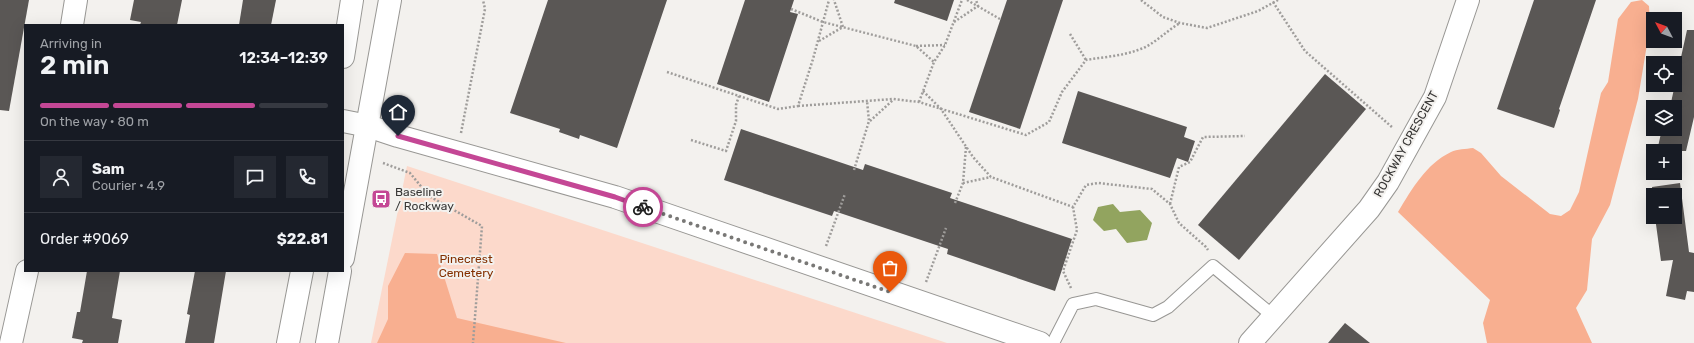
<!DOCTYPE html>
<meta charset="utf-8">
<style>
body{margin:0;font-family:Rubik,sans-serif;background:#242831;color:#f1f3f6;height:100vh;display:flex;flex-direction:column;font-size:15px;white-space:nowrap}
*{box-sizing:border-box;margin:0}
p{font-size:13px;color:#9ea1a6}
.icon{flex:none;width:22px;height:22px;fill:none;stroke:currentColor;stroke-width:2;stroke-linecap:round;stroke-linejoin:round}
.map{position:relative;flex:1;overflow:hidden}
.side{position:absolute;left:24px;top:24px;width:320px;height:248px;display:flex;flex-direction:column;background:#171b24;border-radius:0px;box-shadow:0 4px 16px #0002}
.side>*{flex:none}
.needle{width:26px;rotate:311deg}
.tools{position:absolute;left:1646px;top:12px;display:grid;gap:8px}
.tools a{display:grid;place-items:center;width:36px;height:36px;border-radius:0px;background:#171b24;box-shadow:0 4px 16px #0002;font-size:20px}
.pin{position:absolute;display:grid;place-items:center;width:34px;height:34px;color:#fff;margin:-41px -17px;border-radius:50% 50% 50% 0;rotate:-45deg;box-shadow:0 0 4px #0007}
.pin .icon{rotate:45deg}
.courier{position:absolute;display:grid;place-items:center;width:40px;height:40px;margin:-20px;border:3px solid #c44795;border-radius:50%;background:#fff;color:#222;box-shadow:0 1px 5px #0007}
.headline em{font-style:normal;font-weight:600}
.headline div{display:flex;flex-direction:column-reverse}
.headline{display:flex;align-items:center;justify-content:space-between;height:68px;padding:0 16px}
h1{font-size:26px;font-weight:600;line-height:30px}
.bar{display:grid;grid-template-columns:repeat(4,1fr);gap:6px 4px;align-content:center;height:48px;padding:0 16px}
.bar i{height:5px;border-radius:3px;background:#363941}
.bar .current{background:#c44795}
.bar p{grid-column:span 4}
.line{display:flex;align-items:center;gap:10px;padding:0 16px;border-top:1px solid #363941}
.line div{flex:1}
.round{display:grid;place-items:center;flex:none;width:42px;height:42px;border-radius:0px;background:#242831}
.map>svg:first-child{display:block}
</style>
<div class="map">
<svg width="1694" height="343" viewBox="0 0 1694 343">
<rect width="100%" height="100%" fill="#f3f1ee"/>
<polygon fill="#fcd9cb" points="407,166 947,343 371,343"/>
<g fill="#f8af90">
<path d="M1642,0l7,6 1,20 -12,73 -28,106 -18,34 -5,51 -11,18 16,35h-105l-4,-20 7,-23 -92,-88c14,-23 28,-48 53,-60 6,-3 15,-3 22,-4l8,5 20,23 49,38 11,2 9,-6 9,-18 22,-99 7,-11 10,-63 13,-17z"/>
<polygon points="405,253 437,254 457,318 566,343 377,343 388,319 388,286"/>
</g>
<polygon fill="#92a45f" points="1113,204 1120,212 1140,210 1152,223 1147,240 1127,243 1116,229 1104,231 1093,220 1098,207"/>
<g fill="#5a5755">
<polygon points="0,0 29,0 9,111 0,110"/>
<polygon points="134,0 182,0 177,25 140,25 141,22 130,20"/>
<polygon points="243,0 276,0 271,25 239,25"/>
<polygon points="548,0 667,0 617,148 580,135 579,139 559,132 560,129 510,113"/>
<polygon points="745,0 794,0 790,12 798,14 769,102 717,84"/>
<polygon points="895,0 954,0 947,21 894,3"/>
<polygon points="1007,0 1063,0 1020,129 969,112"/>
<polygon points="1534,0 1596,0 1559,109 1560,110 1554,128 1497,109"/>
<polygon points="1687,30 1694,30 1694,117 1686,151 1657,151 1662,129 1675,129 1675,107 1670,107"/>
<polygon points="1325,74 1366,109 1239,260 1198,225"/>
<polygon points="1078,91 1187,127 1184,137 1195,141 1188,162 1177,158 1170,178 1062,143"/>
<polygon points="741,129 863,170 865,164 952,193 950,198 1072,239 1055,291 947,254 948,249 834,211 832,216 724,180"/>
<polygon points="1680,183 1689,252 1694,253 1694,292 1687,291 1685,300 1666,296 1673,260 1661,261 1655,217 1675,217 1675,195 1653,195 1653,198 1652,187"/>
<polygon points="87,271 120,271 112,318 122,320 118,343 82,343 83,340 72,338 77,312 80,312"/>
<polygon points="195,271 226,271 214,343 185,343 190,315 187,314"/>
<polygon points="1345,323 1370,343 1328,343"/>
</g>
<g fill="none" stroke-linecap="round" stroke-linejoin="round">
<defs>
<polyline id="service" points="1053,343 1073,304 1096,299 1153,315 1168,307 1213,266 1273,316"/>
<g id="minor">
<polyline points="72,25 76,0"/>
<polyline points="343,121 368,126 398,136 615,197 1040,343"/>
<polyline points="11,343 27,271"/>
<polyline points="1250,343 1369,209 1388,182 1435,97 1468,0"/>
</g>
<g id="primary">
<polyline points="343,57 352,0"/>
<polyline points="343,258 390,0"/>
<polyline points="288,343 302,271"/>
<polyline points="327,343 340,271"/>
</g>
</defs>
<use href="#service" stroke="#989794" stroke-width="14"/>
<use href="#minor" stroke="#989794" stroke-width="24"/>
<use href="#primary" stroke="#989794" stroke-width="24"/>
<g stroke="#9f9d9b" stroke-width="2.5" stroke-dasharray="2 2" stroke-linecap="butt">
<polyline points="967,0 1000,19"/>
<polyline points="1141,0 1163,17 1180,23 1207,28 1258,11 1278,0"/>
<polyline points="1273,2 1305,51 1393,128"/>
<polyline points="791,9 823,22 916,46 934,62"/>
<polyline points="954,22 978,6 976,0"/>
<polyline points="1070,34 1086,60"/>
<polyline points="819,41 843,27 834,0"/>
<polyline points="916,46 945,45"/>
<polyline points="667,72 778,109 798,106 813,59 829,0"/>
<polyline points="923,91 941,109 973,157 991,177 1073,207 1086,185 1098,183 1152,189 1170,204 1179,223 1206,247 1208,250"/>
<polyline points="919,102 934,62 945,45 962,0"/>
<path d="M798,106l95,-7 26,3 107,33 23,-13 13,-30 24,-32c17,-3 36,-4 52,-10 16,-5 28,-19 42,-27"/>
<polyline points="870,121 893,100"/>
<polyline points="461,133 485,9 483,0"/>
<polyline points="691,140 726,151 736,121 736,105 739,96"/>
<polyline points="966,147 963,183 991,177"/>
<polyline points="383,163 410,173 429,196 482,226 473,343"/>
<polyline points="854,170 869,121 867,101"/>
<polyline points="955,203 963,183"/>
<polyline points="1170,204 1179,167 1190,162 1203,137 1245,136"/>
<polyline points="826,246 845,194"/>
<polyline points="926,282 946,228"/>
<polyline points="1071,288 1063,271 1077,230 1073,207"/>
</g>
<use href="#service" stroke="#fff" stroke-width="12"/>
<use href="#minor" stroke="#fff" stroke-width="22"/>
<use href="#primary" stroke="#fff" stroke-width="22"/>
</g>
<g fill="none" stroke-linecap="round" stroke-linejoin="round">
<polyline stroke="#797876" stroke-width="4" stroke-dasharray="0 7.2" points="643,207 890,292"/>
<polyline stroke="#c44795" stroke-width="5" points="398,136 615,197 643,207"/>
</g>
<defs>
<symbol id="bus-square" viewBox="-11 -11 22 22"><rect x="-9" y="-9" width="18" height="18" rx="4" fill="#c44795" stroke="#f3f1ee"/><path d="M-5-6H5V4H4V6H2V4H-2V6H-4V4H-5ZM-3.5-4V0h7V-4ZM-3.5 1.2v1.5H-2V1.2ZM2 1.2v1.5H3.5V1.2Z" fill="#fff"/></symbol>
</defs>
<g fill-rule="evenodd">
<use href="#bus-square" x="370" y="188" width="22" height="22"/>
</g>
<g text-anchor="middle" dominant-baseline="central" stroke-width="4" stroke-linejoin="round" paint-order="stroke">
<g font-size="12" fill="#383736" stroke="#f3f1ee">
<text transform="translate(1406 144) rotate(-61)">ROCKWAY CRESCENT</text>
</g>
<g font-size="12" fill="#383736" stroke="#f3f1ee" text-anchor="start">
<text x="395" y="192">Baseline<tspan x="395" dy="14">/ Rockway</tspan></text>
</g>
<g font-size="12" fill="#833000" stroke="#f3f1ee">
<text x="466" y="259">Pinecrest<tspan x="466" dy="14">Cemetery</tspan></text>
</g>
</g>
</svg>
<div class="tools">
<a><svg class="needle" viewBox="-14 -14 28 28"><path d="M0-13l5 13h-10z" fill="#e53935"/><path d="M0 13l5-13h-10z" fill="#9ea1a6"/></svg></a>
<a><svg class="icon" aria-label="locate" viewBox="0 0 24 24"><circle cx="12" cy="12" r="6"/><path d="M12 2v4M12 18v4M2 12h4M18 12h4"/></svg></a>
<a><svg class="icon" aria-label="layers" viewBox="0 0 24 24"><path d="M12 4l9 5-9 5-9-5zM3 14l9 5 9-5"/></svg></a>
<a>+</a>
<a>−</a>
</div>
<div class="pin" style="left:890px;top:292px;background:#ea580c"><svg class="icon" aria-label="bag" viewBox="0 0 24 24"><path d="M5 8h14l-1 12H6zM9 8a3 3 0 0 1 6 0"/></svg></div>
<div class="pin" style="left:398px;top:136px;background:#1f2937"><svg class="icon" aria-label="home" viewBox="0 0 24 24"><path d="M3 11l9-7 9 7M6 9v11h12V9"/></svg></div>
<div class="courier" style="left:643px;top:207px"><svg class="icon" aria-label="bike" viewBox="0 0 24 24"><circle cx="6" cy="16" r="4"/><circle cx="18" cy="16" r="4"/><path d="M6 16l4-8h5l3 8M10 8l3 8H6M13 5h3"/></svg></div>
<section class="side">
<div class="headline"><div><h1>2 min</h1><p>Arriving in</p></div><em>12:34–12:39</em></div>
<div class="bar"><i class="current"></i><i class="current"></i><i class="current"></i><i></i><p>On the way · 80 m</p></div>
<div class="line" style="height:72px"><a class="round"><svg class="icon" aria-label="person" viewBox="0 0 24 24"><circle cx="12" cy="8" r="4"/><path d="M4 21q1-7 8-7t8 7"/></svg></a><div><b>Sam</b><p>Courier · 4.9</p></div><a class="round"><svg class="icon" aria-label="chat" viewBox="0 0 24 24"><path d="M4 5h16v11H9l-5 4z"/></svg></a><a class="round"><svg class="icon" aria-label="phone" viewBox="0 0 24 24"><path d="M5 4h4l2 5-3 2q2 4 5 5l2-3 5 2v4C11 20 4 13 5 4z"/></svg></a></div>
<div class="line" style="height:52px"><div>Order #9069</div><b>$22.81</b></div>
</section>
</div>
